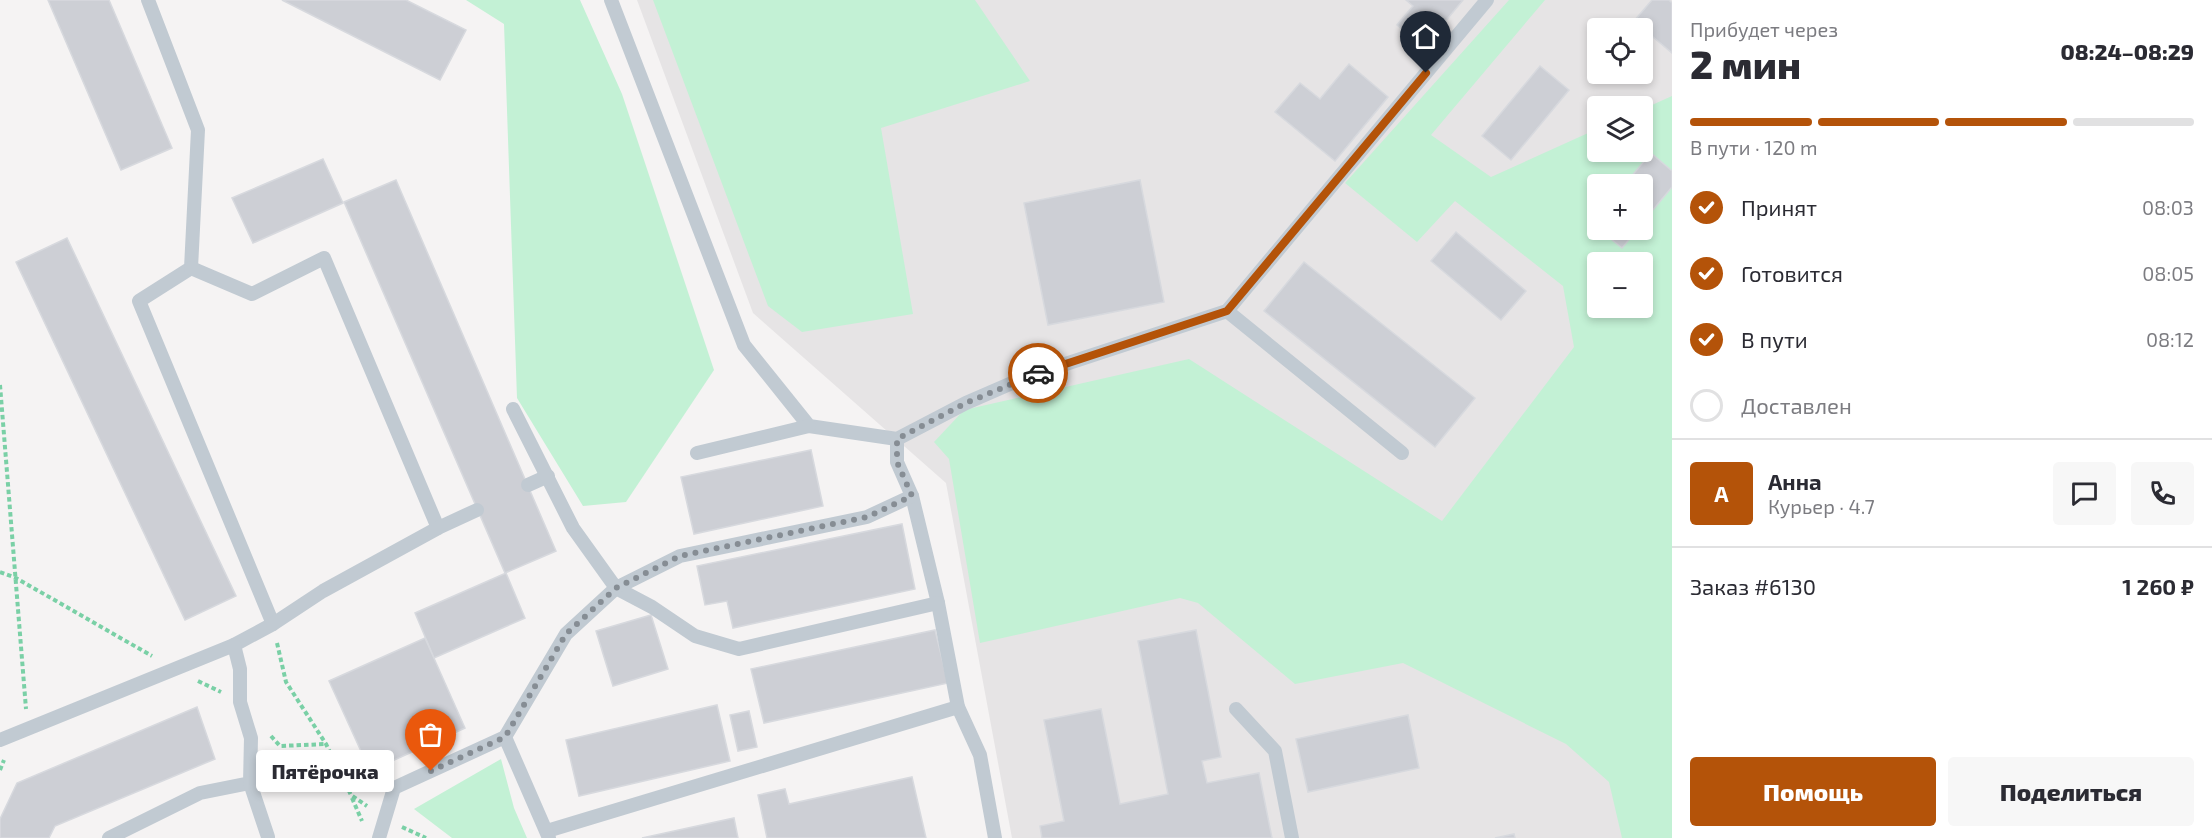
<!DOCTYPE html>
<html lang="ru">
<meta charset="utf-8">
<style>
body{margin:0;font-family:"Exo 2",sans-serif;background:#f7f7f7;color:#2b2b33;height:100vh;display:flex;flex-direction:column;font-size:22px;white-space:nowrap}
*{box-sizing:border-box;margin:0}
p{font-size:20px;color:#7c7c81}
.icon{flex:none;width:33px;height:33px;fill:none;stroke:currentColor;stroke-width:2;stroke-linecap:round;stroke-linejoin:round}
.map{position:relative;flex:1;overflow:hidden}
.side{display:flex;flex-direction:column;background:#fff;width:540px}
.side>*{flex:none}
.controls{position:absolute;left:1587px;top:18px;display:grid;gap:12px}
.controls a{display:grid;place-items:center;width:66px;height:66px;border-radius:6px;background:#fff;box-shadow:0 3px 9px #0003;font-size:30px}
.pin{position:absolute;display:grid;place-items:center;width:51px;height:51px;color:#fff;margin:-62px -26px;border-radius:50% 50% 50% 0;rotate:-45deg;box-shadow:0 0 6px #0007}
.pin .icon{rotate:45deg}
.courier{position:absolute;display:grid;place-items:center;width:60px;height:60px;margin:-30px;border:4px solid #b45309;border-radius:50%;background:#fff;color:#222;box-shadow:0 2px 8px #0007}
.bubble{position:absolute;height:42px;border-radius:6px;background:#fff;box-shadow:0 3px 9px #0003;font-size:20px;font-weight:800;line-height:42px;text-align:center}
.head em{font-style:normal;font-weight:800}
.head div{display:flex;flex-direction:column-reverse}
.head{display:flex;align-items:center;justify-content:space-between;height:102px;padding:0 18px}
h1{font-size:39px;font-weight:800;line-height:45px}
.bar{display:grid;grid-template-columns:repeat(4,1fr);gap:9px 6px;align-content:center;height:72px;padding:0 18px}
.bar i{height:8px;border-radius:4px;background:#e1e1e2}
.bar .on{background:#b45309}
.bar p{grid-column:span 4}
.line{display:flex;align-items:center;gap:15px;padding:0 18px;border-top:2px solid #e1e1e2}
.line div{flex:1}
.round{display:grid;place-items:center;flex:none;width:63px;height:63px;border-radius:6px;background:#f7f7f7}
ol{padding:0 18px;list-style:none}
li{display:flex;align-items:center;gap:18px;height:66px}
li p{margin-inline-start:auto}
li .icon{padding:6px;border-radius:50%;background:#b45309;color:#fff;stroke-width:4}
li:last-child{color:#7c7c81}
li i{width:33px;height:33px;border:3px solid #e1e1e2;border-radius:50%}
.action{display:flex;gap:12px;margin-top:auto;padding:12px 18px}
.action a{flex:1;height:69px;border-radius:6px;background:#b45309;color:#fff;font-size:24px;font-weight:800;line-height:69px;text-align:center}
.action a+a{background:#f7f7f7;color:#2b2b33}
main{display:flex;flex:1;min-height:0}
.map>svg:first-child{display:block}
</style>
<main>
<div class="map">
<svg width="1672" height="838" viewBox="0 0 1672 838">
<rect width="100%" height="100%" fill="#f5f3f3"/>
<path fill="#e6e4e5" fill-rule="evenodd" d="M637,0h1035v838h-660l-66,-355 -193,-170zM1598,28h44v46h-44zM1598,106h44v46h-44zM1598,184h44v46h-44zM1598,262h44v46h-44z"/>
<g fill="#c3f1d5" fill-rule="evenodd">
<polygon points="466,0 580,0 622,94 714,370 626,502 583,506 517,398 504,24"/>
<polygon points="653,0 975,0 1030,81 881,128 913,314 802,332 768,306"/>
<path d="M1509,0h36l-114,135 60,42 106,-48 1,23h44l1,-43 29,-13v742h-50l-13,-56 -43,-38 -163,-81 -108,21 -97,-81 -18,-5 -200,45 -31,-184 -15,-17 30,-32 225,-51 253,162 132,-174 -11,-61 -108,-85 -38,41 -72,-59zM1598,184h44v46h-44zM1598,262h44v46h-44z"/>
<polygon points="501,759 514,808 527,838 452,838 414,809"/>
</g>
<g fill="#cdcfd5" stroke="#d7d9de" stroke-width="1.5">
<polygon points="48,0 109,0 172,148 121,170"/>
<polygon points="282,0 406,0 466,30 440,80"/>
<polygon points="1406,0 1463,0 1424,47 1397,25 1413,6"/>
<polygon points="1652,0 1669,0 1672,3 1672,53 1634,21"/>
<polygon points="1349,64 1388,97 1335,161 1275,112 1300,83 1320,99"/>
<polygon points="1540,66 1569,90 1511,160 1482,136"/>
<polygon points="1651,153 1672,171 1672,187 1642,223 1642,184 1625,184"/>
<polygon points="323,159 343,203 253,243 232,198"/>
<polygon points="396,180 556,551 505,573 344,202"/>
<polygon points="1140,180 1164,302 1048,325 1024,203"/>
<polygon points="1600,230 1637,230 1622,248"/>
<polygon points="1456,232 1526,291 1501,320 1431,261"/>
<polygon points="67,238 236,596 185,620 16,262"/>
<polygon points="1304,262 1475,398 1435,447 1264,311"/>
<polygon points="811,450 823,506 694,534 681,477"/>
<polygon points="902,524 915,589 733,628 727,601 705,605 697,566"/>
<polygon points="506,573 525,618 434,658 415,613"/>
<polygon points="651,615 668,669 613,686 596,631"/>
<polygon points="935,630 948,683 764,723 751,669"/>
<polygon points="1196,630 1221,757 1202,761 1207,783 1259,773 1272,838 1042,838 1040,826 1064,821 1044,720 1101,709 1120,804 1168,794 1138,641"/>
<polygon points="425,638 465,728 370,771 329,681"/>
<polygon points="717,705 730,761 579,796 566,740"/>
<polygon points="197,707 215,759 55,826 49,838 0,838 0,819 17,783"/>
<polygon points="749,711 757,747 738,751 730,715"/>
<polygon points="1408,715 1419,768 1308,792 1296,739"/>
<polygon points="912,777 926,838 767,838 758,795 785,789 789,804"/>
<polygon points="734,818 738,838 642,838"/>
<polygon points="1514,834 1515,838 1495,838"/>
</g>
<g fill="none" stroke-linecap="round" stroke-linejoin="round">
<g stroke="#7ad0a6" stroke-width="4" stroke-dasharray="4.5 3" stroke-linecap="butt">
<polyline points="0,385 26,709"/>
<polyline points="0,572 16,578 152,656"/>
<polyline points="277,643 286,682 326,744 351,795 367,806"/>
<polyline points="198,681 221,692"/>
<polyline points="271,736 280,746 326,744"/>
<polyline points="0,770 4,760"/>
<polyline points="352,798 362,821"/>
<polyline points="402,827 426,838"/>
</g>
<g stroke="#c1cad2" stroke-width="14">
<polyline points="148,0 198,130 191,268 139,301 273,624 234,645"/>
<polyline points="611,0 744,345 809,426 897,439 966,403 1026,377 1227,311 1487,0"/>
<polyline points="191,268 252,294 324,258 438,528 323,591 273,624"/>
<polyline points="1227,311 1402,453"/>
<polyline points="897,439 897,462 912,496 938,603 958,707 980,755 995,838"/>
<polyline points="697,453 809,426"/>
<polyline points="528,485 548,476"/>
<polyline points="912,496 867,517 680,556 616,588 652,607 695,636 739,649 938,603"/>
<polyline points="438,528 477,510"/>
<polyline points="1236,709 1275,751 1292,838"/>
<polyline points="505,737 566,634 616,588 573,528 513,409"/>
<polyline points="0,740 234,645 240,669 240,702 251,738 250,783 200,793 109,838"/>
<polyline points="250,783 268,837"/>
<polyline points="547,831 958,707"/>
<polyline points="379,838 394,788 505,737 549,838"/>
</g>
</g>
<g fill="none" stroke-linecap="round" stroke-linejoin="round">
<polyline stroke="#868d94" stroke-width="6" stroke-dasharray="0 10.8" points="431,771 505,737 566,634 616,588 680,556 867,517 912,496 897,462 897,439 966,403 1038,373"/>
<polyline stroke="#b45309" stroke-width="8" points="1038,373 1227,311 1426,73"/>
</g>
</svg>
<div class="controls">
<a><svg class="icon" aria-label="locate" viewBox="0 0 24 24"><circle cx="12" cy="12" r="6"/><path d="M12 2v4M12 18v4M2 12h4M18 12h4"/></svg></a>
<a><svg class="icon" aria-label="layers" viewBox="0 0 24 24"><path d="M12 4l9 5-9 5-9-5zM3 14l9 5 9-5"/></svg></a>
<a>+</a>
<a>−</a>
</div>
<div class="pin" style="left:431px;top:771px;background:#ea580c"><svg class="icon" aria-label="bag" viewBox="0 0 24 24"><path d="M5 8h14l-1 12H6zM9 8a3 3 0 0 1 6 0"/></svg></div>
<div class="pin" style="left:1426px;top:73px;background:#1f2937"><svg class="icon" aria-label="home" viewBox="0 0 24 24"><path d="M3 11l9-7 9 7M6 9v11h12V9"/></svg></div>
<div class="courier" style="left:1038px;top:373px"><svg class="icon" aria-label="car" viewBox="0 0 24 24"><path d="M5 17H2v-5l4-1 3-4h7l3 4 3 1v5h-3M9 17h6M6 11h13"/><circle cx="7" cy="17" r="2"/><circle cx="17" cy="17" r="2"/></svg></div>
<div class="bubble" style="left:256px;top:750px;width:138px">Пятёрочка</div>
</div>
<section class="side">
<div class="head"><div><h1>2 мин</h1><p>Прибудет через</p></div><em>08:24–08:29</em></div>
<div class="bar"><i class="on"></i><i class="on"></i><i class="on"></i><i></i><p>В пути · 120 m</p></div>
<ol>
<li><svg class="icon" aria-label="check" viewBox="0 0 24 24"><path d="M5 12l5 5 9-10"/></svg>Принят<p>08:03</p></li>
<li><svg class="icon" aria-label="check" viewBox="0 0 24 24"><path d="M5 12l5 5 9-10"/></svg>Готовится<p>08:05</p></li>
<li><svg class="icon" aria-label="check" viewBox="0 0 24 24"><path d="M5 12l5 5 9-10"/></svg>В пути<p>08:12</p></li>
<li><i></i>Доставлен</li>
</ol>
<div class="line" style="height:108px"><b class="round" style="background:#b45309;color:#fff">А</b><div><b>Анна</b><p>Курьер · 4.7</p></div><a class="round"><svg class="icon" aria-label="chat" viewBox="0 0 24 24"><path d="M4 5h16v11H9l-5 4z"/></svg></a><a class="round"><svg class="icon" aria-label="phone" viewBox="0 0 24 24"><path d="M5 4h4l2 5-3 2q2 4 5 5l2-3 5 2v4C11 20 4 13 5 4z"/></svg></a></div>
<div class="line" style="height:78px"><div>Заказ #6130</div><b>1 260 ₽</b></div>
<div class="action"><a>Помощь</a><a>Поделиться</a></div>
</section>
</main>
